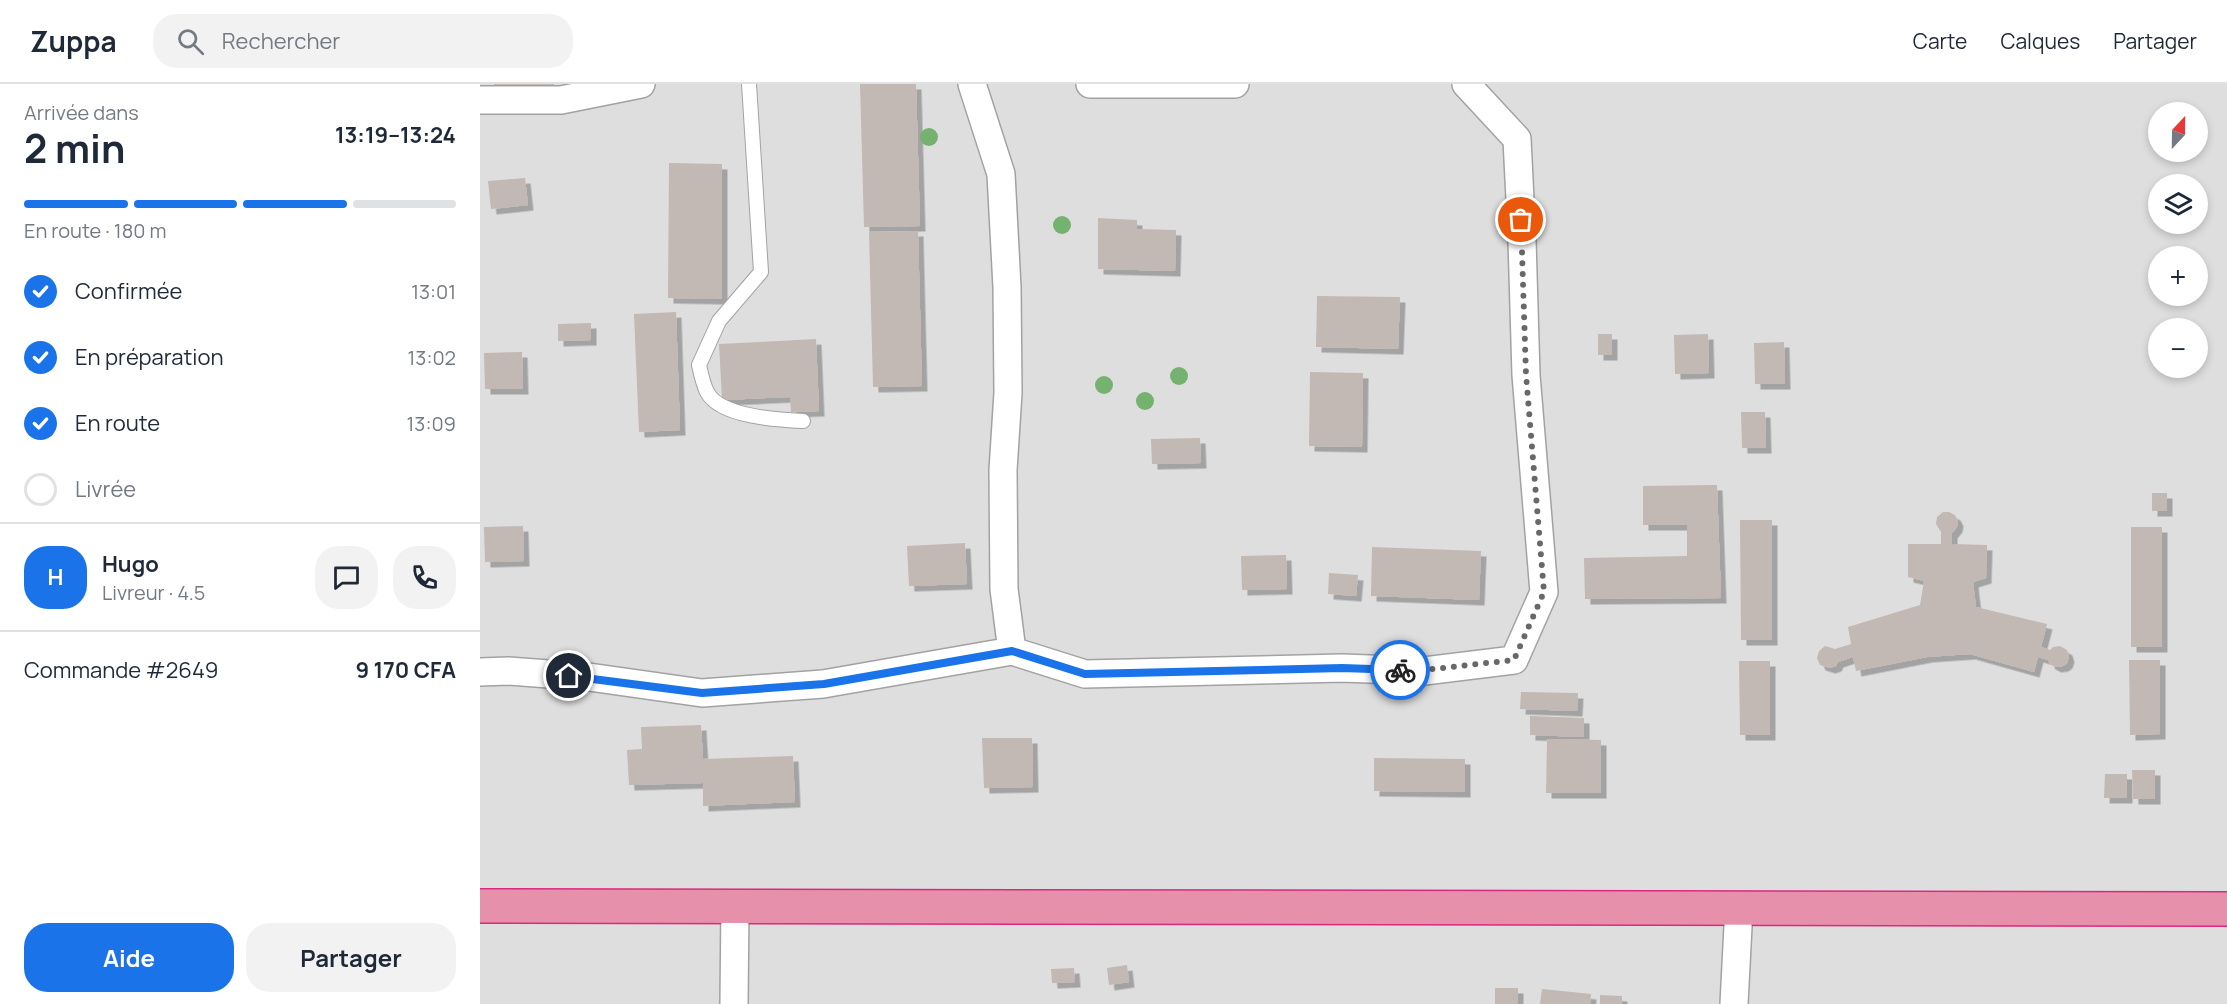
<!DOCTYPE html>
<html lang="fr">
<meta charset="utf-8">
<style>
body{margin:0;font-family:Manrope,sans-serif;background:#f2f2f3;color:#1f2937;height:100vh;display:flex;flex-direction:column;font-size:22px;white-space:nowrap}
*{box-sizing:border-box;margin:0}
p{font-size:20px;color:#747a83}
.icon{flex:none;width:33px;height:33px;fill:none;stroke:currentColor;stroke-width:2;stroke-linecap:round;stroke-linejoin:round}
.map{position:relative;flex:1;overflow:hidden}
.details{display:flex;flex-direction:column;background:#fff;width:480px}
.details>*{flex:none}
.needle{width:39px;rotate:22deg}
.controls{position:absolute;left:1668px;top:18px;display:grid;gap:12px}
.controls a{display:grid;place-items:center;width:60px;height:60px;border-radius:50%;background:#fff;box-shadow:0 3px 9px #0003;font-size:30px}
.pin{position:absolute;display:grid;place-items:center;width:51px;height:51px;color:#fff;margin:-26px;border:3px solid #fff;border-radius:50%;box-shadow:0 2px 6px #0007}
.courier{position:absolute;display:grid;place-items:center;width:60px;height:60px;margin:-30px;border:4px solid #1a73e8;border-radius:50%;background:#fff;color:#222;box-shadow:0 2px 8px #0007}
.head em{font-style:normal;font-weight:700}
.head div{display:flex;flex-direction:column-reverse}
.head{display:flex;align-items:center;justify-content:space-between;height:102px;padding:0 24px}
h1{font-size:39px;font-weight:700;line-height:45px}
.bar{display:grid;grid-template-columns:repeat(4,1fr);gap:9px 6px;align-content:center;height:72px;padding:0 24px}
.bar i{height:8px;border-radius:4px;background:#e0e1e3}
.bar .current{background:#1a73e8}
.bar p{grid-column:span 4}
.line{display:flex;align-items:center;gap:15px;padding:0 24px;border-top:2px solid #e0e1e3}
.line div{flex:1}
.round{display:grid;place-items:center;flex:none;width:63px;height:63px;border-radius:24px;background:#f2f2f3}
ol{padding:0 24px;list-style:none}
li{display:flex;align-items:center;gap:18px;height:66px}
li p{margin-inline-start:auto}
li .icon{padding:6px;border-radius:50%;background:#1a73e8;color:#fff;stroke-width:4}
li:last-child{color:#747a83}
li i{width:33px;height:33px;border:3px solid #e0e1e3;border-radius:50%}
.button{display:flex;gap:12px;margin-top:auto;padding:12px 24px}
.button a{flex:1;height:69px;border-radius:24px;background:#1a73e8;color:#fff;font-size:24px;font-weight:700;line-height:69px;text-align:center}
.button a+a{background:#f2f2f3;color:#1f2937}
header{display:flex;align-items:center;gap:36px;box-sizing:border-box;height:84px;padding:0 30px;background:#fff;border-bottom:2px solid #e0e1e3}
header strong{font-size:28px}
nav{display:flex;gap:33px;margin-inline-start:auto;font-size:21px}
.search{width:420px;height:54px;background:#f2f2f3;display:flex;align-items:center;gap:15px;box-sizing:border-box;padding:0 21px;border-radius:24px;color:#747a83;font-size:22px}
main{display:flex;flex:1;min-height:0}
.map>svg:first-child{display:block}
</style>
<header>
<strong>Zuppa</strong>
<div class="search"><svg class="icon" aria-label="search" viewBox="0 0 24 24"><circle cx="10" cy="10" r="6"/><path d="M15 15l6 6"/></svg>Rechercher</div>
<nav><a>Carte</a><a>Calques</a><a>Partager</a></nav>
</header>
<main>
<section class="details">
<div class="head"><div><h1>2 min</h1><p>Arrivée dans</p></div><em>13:19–13:24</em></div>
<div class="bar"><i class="current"></i><i class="current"></i><i class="current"></i><i></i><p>En route · 180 m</p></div>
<ol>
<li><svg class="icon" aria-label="check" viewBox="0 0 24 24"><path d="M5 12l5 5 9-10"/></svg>Confirmée<p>13:01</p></li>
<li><svg class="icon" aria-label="check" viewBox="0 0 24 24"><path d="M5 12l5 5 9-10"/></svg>En préparation<p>13:02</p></li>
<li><svg class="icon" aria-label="check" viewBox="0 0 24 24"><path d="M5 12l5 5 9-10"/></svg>En route<p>13:09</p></li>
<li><i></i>Livrée</li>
</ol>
<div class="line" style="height:108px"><b class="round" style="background:#1a73e8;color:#fff">H</b><div><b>Hugo</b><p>Livreur · 4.5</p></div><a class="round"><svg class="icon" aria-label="chat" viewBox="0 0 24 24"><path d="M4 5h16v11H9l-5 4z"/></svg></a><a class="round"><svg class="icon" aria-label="phone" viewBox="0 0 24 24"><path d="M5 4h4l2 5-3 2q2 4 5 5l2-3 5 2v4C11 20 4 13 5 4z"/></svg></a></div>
<div class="line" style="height:78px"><div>Commande #2649</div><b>9 170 CFA</b></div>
<div class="button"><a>Aide</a><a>Partager</a></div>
</section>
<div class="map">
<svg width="1747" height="920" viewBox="0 0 1747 920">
<defs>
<filter id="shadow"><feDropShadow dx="5.5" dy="5.5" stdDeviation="0" flood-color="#0004"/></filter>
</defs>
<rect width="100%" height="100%" fill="#f1ede7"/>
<path fill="#dfdede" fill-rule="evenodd" d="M0,0h1747v920h-1747zM1678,28h40v40h-40zM1678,100h40v40h-40zM1678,172h40v40h-40zM1678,244h40v40h-40z"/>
<g fill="#c2b8b4" filter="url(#shadow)">
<polygon points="14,0 74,0 74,2 14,4"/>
<polygon points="380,0 436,0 440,142 384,143"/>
<polygon points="189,79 242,80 242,215 188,214"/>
<polygon points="45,94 48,121 11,125 8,97"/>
<polygon points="618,134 657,136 657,145 696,146 695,187 618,185"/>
<polygon points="438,147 442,302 393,303 389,148"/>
<polygon points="837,212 920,213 918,265 836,263"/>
<polygon points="196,228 200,346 159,348 154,230"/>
<polygon points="111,239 111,256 78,257 78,240"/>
<rect x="1118" y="250" width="14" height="21"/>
<polygon points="1228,250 1229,289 1195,290 1194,251"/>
<polygon points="336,255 339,327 311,328 310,313 242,316 239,260"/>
<polygon points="1304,258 1305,300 1275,300 1274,259"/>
<polygon points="42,268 43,305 5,305 4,269"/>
<polygon points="830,288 883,289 882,363 829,362"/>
<polygon points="1261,328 1285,328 1286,364 1262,364"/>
<polygon points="720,354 721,379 672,380 671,355"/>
<polygon points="1237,401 1241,514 1105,515 1104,474 1207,472 1207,441 1163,441 1163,402"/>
<rect x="1672" y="409" width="15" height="18"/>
<polygon points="1463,428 1469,428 1475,431 1478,437 1477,443 1472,449 1472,460 1507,461 1506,494 1493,498 1496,523 1567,540 1561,563 1570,566 1573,563 1580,562 1587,566 1589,573 1587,579 1583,582 1576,583 1570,580 1568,576 1558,573 1554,588 1490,570 1447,573 1376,587 1373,573 1358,578 1356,582 1350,584 1340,581 1337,574 1339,567 1345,562 1355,565 1371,560 1368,543 1440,521 1444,497 1428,493 1428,460 1461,460 1461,448 1456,440 1457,433"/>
<polygon points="1260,436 1292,436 1292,556 1261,556"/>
<polygon points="43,442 44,477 5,478 4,443"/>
<rect x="1651" y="443" width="31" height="120"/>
<polygon points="485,459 487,500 429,502 427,462"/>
<polygon points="892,463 1001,467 999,516 891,512"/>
<polygon points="806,471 807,505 762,506 761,472"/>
<polygon points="849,489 878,491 876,512 848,510"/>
<polygon points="1649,576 1680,576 1680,650 1650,651"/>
<polygon points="1259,577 1290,577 1290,651 1260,651"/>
<polygon points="1041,608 1098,609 1097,627 1040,625"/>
<polygon points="1050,632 1104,634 1104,653 1050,651"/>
<polygon points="221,641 223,675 313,672 315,718 223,722 223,699 149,701 147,666 162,665 161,643"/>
<polygon points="502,654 552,654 553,703 504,704"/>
<polygon points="1067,655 1121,656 1121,709 1066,709"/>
<polygon points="894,674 985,675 985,708 894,707"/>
<polygon points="1652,686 1675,686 1675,715 1653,715"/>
<polygon points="1625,690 1647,690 1647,714 1624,714"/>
<polygon points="647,881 649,898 629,901 627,884"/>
<polygon points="594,884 595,898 572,899 571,885"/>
<rect x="1015" y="904" width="23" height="16"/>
<polygon points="1062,905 1111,910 1110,920 1060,920"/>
<polygon points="1120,911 1142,912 1142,920 1120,920"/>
</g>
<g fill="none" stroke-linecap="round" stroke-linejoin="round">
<defs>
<path id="lane" d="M269,0l12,188 -42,49 -20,44c2,9 4,19 8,27 13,25 72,28 96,29"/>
<g id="street">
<polyline points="492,0 521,90 527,203 528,309 523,386 524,505 532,567 605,590 862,584 944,587 1034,576 1064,508 1046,291 1042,156 1037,55 986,0"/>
<polyline points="610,0 755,0"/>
<polyline points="0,16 81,16 161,0"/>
<polyline points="0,588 28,587 109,593 222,609 343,600 532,567"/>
<polyline points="254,920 255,822"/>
<polyline points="1254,920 1259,823"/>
</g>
<polyline id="highway" points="0,822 1747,825"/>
</defs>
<use href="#lane" stroke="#a2a2a2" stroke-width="16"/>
<use href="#street" stroke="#a2a2a2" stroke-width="30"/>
<use href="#highway" stroke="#db297d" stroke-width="36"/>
<use href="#lane" stroke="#fff" stroke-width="14"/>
<use href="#street" stroke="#fff" stroke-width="27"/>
<use href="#highway" stroke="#e790ac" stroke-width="33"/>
</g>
<g fill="#76b26f">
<circle cx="449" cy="53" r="9"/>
<circle cx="582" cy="141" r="9"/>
<circle cx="699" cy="292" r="9"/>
<circle cx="624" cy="301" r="9"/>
<circle cx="665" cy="317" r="9"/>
</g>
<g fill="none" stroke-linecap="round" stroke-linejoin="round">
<polyline stroke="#6a6866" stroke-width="6" stroke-dasharray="0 10.8" points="920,586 944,586 1034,576 1064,508 1046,291 1041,136"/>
<polyline stroke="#1a73e8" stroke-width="8" points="89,592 222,609 344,600 532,567 605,590 862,584 920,586"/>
</g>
</svg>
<div class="controls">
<a><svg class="needle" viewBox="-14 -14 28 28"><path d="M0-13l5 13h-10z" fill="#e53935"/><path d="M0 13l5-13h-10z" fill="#747a83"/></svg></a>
<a><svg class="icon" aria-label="layers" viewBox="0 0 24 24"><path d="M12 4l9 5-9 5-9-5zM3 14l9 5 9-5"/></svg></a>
<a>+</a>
<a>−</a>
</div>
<div class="pin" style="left:1041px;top:136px;background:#ea580c"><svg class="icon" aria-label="bag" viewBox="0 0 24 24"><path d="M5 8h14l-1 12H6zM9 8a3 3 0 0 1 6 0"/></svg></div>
<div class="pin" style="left:89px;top:592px;background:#1f2937"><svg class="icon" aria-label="home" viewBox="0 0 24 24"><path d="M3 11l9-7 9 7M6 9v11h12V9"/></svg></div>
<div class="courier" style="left:920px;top:586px"><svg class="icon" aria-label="bike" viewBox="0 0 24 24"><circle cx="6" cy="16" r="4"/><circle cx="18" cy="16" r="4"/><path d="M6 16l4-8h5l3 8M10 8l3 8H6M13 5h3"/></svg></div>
</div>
</main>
